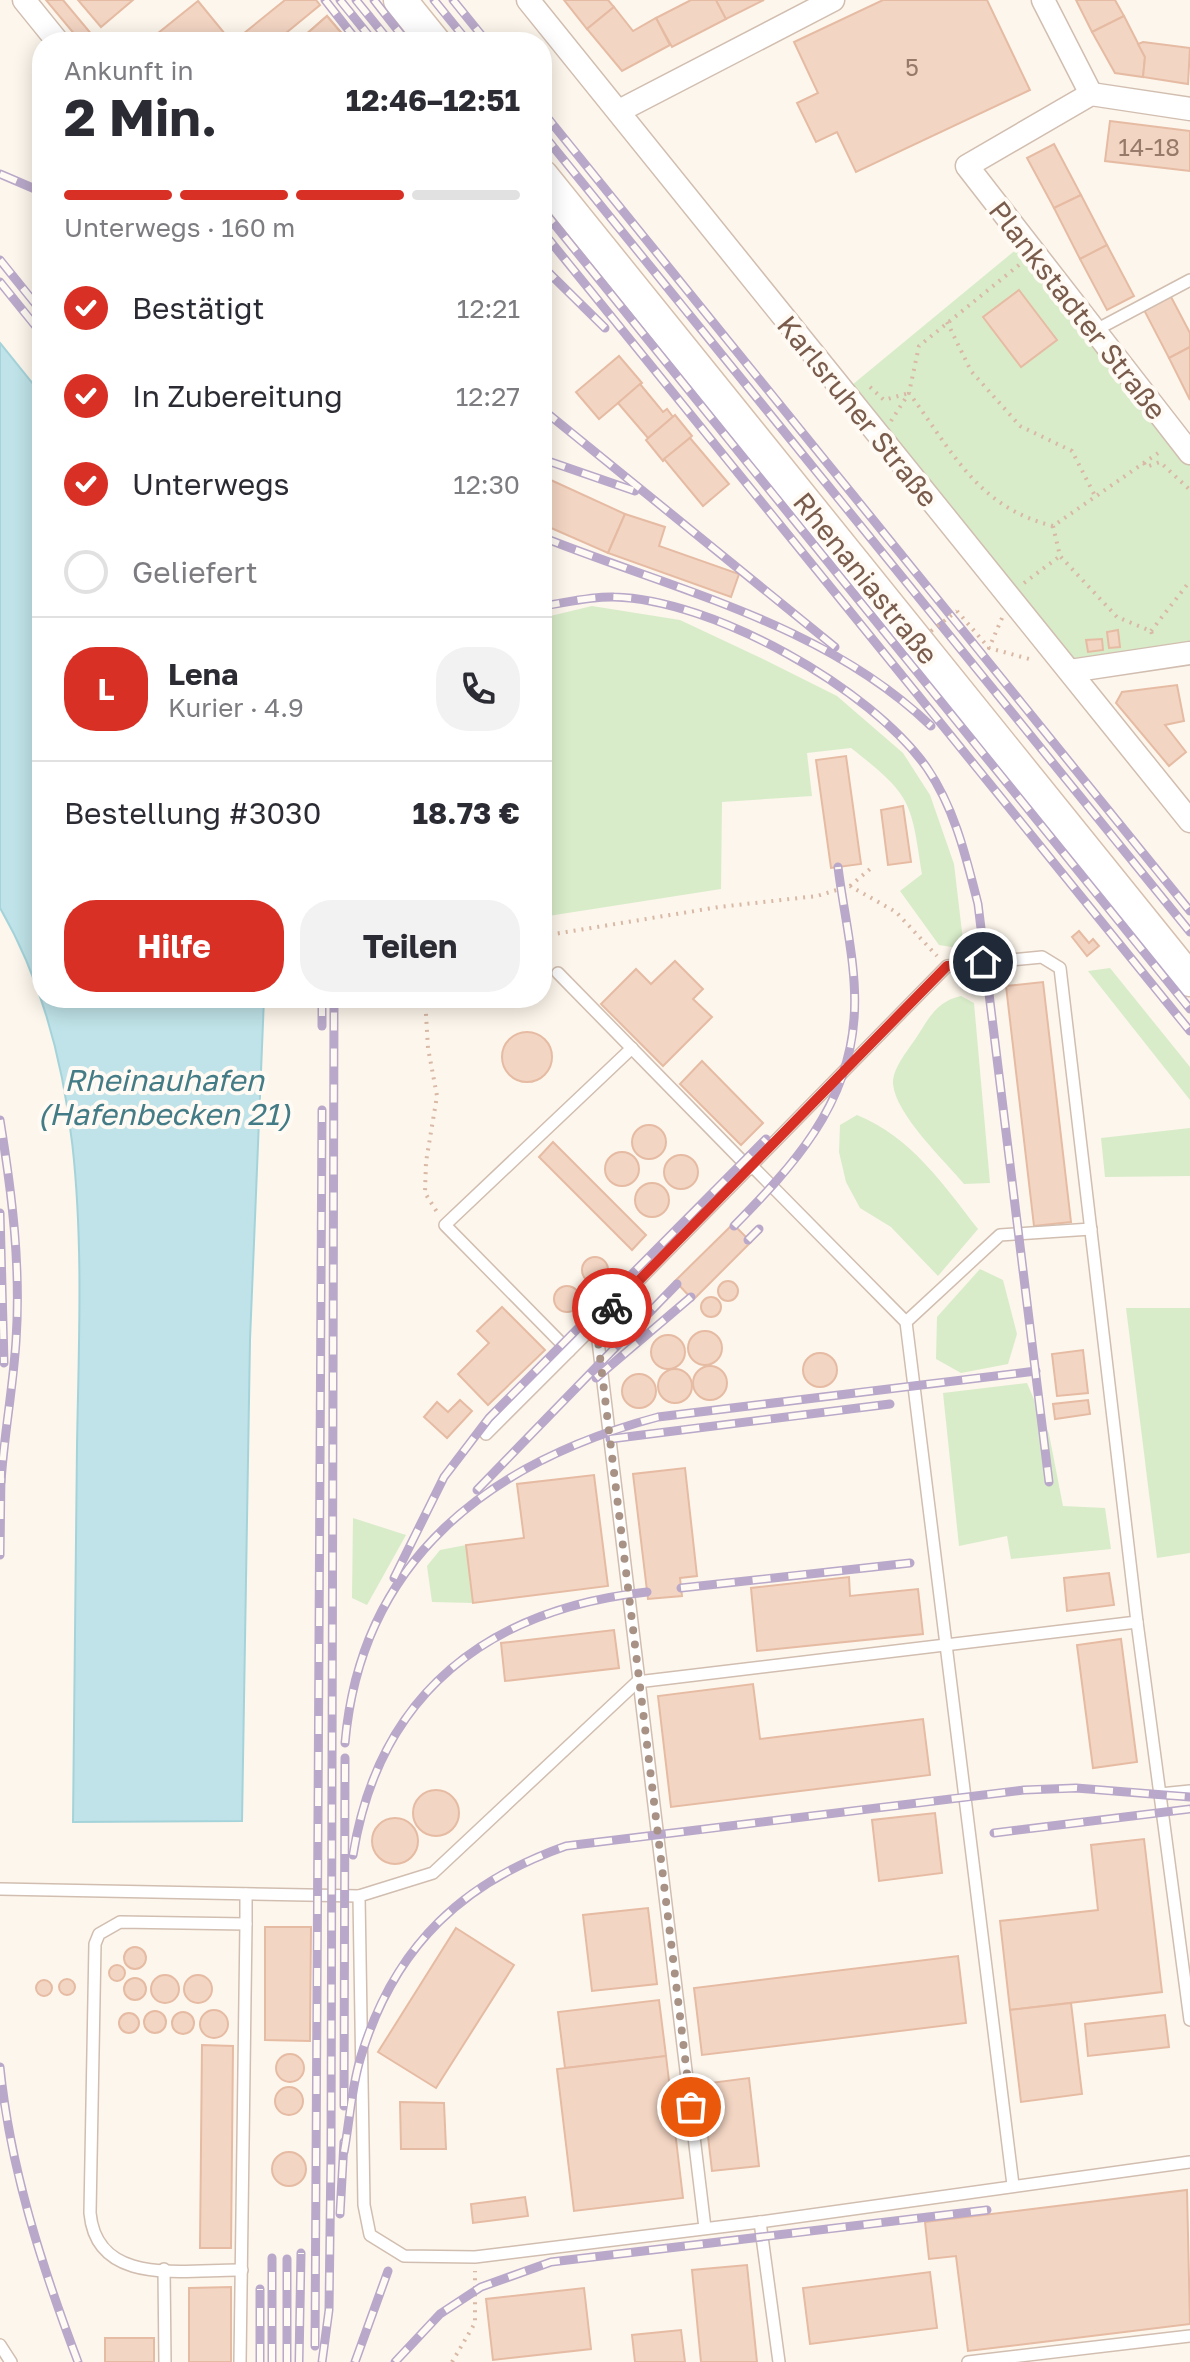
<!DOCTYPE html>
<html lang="de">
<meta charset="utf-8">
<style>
body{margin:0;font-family:"Golos Text",sans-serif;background:#f2f2f3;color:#2b2b33;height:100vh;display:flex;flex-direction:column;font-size:30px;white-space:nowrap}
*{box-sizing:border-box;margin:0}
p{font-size:26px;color:#7c7c81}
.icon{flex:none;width:44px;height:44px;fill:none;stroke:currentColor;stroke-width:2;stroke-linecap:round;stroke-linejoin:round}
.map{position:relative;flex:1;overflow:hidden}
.details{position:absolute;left:32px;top:32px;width:520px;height:976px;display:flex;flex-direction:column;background:#fff;border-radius:32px;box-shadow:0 4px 20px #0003}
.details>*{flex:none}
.pin{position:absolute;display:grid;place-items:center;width:68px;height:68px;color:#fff;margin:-34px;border:4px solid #fff;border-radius:50%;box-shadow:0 2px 8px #0007}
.courier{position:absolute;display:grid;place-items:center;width:80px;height:80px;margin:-40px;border:6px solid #d93025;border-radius:50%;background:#fff;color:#222;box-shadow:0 2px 10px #0007}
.headline em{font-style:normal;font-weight:700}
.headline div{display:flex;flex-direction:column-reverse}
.headline{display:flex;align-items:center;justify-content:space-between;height:136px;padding:0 32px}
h1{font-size:52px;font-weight:700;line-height:60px}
.bar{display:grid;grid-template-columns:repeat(4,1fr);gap:12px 8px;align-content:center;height:96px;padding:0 32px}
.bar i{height:10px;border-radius:6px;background:#e1e1e2}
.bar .selected{background:#d93025}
.bar p{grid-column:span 4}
.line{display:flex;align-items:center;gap:20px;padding:0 32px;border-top:2px solid #e1e1e2}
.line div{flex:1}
.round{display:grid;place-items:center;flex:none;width:84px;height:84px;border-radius:32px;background:#f2f2f3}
ol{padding:0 32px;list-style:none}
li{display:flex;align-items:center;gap:24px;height:88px}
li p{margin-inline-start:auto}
li .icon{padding:8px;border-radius:50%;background:#d93025;color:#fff;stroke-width:4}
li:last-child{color:#7c7c81}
li i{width:44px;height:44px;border:4px solid #e1e1e2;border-radius:50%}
.button{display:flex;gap:16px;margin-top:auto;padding:16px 32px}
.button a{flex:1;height:92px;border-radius:32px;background:#d93025;color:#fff;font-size:32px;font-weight:700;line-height:92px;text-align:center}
.button a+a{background:#f2f2f3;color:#2b2b33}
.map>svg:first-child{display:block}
</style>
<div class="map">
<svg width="1190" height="2362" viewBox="0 0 1190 2362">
<rect width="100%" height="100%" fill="#fdf6ec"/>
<g fill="#d8ecc9">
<polygon points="1024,243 1190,459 1190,649 1076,661 852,385"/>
<path d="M592,606l88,14 83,39 74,37 66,57 27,42 24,69 10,85 -25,-4 -39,-54 22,-17c-11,-74 -11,-79 -71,-126l-44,5 5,43 -90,6 -1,87 -179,28v-299z"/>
<polygon points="1110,968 1190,1067 1190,1100 1088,971"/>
<path d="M961,996l13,7 16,180 -26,1c-20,-24 -68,-69 -71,-100 -1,-16 17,-36 25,-49 12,-19 20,-34 43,-39z"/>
<path d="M857,1115c55,23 85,68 121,114l-40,47 -47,-49 -31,-19 -14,-26 -7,-30 1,-27z"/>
<polygon points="1190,1128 1190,1176 1105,1177 1101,1138"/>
<polygon points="980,1269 1003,1280 1017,1334 1008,1364 961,1373 936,1359 937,1317"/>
<polygon points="1126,1308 1190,1308 1190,1553 1157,1558"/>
<polygon points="1027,1383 1049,1434 1063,1506 1105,1508 1111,1549 1011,1559 1007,1536 959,1546 943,1393"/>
<polygon points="353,1518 406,1535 367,1605 352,1598"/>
<polygon points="466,1545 473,1603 432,1602 427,1566 440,1550"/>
</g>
<path fill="#bfe3e8" stroke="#a5d3da" stroke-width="2" d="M0,343l42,52v603h222l-14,342 -8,481 -169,1c1,-125 3,-250 4,-376 3,-180 17,-376 -77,-538z"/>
<g fill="#f3d5c3" stroke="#e6bba3" stroke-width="2">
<polygon points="46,0 63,0 98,42 81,42"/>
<polygon points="78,0 133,0 101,27"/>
<polygon points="285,0 316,0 320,5 275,42 233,42"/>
<polygon points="564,0 608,0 614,7 587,29"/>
<polygon points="691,0 716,0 726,19 672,47 656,18"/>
<polygon points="716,0 764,0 726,19"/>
<polygon points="883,0 987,0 1030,90 856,172 837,132 816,142 797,103 818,93 794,42"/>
<polygon points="1076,0 1115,0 1124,16 1092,32"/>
<polygon points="198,1 230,40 147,42"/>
<polygon points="614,7 633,31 656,18 670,45 622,71 587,29"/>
<polygon points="327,16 349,42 305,42 302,38"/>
<polygon points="327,16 349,42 305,42 302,38"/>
<polygon points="1124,16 1145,57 1143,77 1115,73 1092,32"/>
<polygon points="1143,42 1190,48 1188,84 1143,77 1145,57 1138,44"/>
<polygon points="1110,121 1190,131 1190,171 1105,161"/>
<polygon points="1054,144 1081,195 1054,208 1027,158"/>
<polygon points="1081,195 1107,245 1080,259 1054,208"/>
<polygon points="1107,245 1134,296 1107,310 1080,259"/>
<polygon points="1019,290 1057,340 1021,367 983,317"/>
<polygon points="1170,295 1190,333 1190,347 1169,358 1143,308"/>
<polygon points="1190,347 1190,400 1169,358"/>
<polygon points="619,356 642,383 599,419 576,392"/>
<polygon points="640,384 663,412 667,409 673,417 648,438 618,403"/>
<polygon points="675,415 692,436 663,461 646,440"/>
<polygon points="690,438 729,484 703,506 664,459"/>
<polygon points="542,476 625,514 608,553 542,524"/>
<polygon points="625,514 665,527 659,546 739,574 731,597 608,553"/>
<polygon points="1118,630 1120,647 1109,648 1107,632"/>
<polygon points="1102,639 1103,650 1088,652 1086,640"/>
<polygon points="1177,685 1184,721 1165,725 1186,752 1169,766 1116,703 1122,692"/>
<polygon points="846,756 861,864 831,868 816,760"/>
<polygon points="903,806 911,862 888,865 881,810"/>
<polygon points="1079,931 1089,943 1093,939 1099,946 1087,956 1072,937"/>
<polygon points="675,961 703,989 693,999 712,1017 663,1066 601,1004 636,969 651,984"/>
<polygon points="1043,982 1071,1222 1034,1226 1006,986"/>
<circle cx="527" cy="1057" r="25"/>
<polygon points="702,1061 763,1123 741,1145 680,1084"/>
<circle cx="649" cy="1142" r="17"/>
<polygon points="553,1142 646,1235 632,1250 539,1157"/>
<circle cx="622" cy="1169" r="17"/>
<circle cx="681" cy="1172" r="17"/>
<circle cx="652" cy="1200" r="17"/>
<polygon points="733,1224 751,1242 693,1300 675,1281"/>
<circle cx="595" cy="1270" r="13"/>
<circle cx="728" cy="1291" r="10"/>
<circle cx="567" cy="1299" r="13"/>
<circle cx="711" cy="1307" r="10"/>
<polygon points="502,1307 545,1350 488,1405 458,1374 489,1343 477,1331"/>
<circle cx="705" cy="1348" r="17"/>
<circle cx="668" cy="1352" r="17"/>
<polygon points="1083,1350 1088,1393 1057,1396 1052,1354"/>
<circle cx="820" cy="1370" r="17"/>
<circle cx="710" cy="1383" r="17"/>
<circle cx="675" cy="1386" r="17"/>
<circle cx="639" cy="1391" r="17"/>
<polygon points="460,1400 472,1411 447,1438 424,1417 437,1402 448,1412"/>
<polygon points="1088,1400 1090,1414 1055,1419 1053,1404"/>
<polygon points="685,1468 697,1576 680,1578 682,1596 648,1599 633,1474"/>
<polygon points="594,1475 608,1586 473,1603 466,1545 524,1538 517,1484"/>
<polygon points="1109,1573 1114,1605 1067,1611 1064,1578"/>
<polygon points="849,1577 850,1596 918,1589 923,1634 757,1651 751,1588"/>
<polygon points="614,1630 619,1668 505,1681 501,1643"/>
<polygon points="1121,1639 1137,1762 1093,1768 1077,1645"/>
<polygon points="753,1684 760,1739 923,1719 930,1775 671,1807 658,1696"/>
<circle cx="436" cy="1813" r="23"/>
<polygon points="935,1813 942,1873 879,1881 872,1820"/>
<circle cx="395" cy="1841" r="23"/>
<polygon points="1144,1839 1162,1992 1010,2010 1000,1921 1098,1910 1091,1845"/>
<polygon points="648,1908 657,1984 592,1991 583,1915"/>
<polygon points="265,1927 311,1927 310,2041 265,2040"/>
<polygon points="456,1928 514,1965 436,2088 378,2052"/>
<circle cx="135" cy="1958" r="11"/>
<polygon points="958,1956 966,2023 702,2055 694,1988"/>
<circle cx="117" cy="1973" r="8"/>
<circle cx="165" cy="1989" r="14"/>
<circle cx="198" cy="1989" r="14"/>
<circle cx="135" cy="1989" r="11"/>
<circle cx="67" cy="1987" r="8"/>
<circle cx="44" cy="1988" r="8"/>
<polygon points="659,2000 666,2056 565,2068 558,2012"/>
<polygon points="1071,2003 1082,2094 1021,2102 1010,2010"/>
<circle cx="214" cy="2024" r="14"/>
<circle cx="155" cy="2022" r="11"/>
<circle cx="183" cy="2023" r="11"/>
<circle cx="129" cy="2023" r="10"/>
<polygon points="1165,2015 1169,2047 1088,2056 1085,2024"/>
<polygon points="202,2045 233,2046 231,2248 200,2248"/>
<circle cx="290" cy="2068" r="14"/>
<polygon points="666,2056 683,2198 574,2211 557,2069"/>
<polygon points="749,2078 759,2166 712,2171 702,2084"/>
<circle cx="289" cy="2101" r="14"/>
<polygon points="400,2102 444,2103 446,2149 401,2149"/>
<circle cx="289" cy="2169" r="17"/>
<polygon points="1187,2190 1190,2324 968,2351 956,2256 929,2259 925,2222"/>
<polygon points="525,2197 528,2216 473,2223 471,2204"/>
<polygon points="747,2265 757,2362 701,2362 692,2270"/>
<polygon points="930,2272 937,2328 810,2344 803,2288"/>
<polygon points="231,2287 231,2362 189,2362 189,2288"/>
<polygon points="584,2288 591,2349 493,2360 486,2299"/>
<polygon points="681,2330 685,2362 635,2362 632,2335"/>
<rect x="105" y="2338" width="49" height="24"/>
</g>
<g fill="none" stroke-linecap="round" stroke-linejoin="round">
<defs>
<g id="lane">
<polyline points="1094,331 1190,280"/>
<polyline points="558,973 750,1169"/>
<polyline points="752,1166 906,1322"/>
<polyline points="569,1351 445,1225 632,1048"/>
<polyline points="486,1434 596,1324"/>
<polyline points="1137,1622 637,1682 433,1873 359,1896 364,2205 370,2235 404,2256 475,2257 760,2222 1190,2162"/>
<polyline points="1160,1794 1190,1791"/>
<polyline points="0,1889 359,1896"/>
<polyline points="1013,2185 906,1322 1000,1235 1091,1229"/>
<polyline points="760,2222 779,2362"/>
<polyline points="705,2228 596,1324 947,966 1042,957 1060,968 1137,1622 1190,2020"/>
<polyline points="164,2269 165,2362"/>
<path d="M242,2270c-56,-1 -145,18 -152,-57l5,-269 4,-10 21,-12 126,2v-30"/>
<polyline points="0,2345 11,2362"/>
<polyline points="240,2362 246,1924"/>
<polyline points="968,2362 1190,2336"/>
</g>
<g id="street">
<polyline points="24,0 58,42"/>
<polyline points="528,0 1190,821"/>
<polyline points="1043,0 1091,94"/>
<polyline points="1190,109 1091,94 967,166 1190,453"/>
<polyline points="619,111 833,0"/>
<polyline points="1070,671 1190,653"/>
</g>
<g id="secondary">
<polyline points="400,0 434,42"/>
<polyline points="542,176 1190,980"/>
</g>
</defs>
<use href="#lane" stroke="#d1beb0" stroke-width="14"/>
<use href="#street" stroke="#d1beb0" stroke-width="25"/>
<use href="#secondary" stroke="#d6c0b0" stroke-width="35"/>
<g stroke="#d9b8a5" stroke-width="4" stroke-dasharray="2 6" stroke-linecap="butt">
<path d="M1019,265l-100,81 -10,47c44,59 68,114 144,133l108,-75"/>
<polyline points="947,322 971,371 1020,426 1072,451 1095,496"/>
<polyline points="870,387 884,400 909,393"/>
<polyline points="891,421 909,393"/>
<polyline points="1144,463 1146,467 1160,462 1190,490"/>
<polyline points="1053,526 1060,556 1117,617 1151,631 1153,637"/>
<polyline points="1024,583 1060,556"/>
<polyline points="957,611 989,648"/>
<polyline points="1002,618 989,648 1033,660"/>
<polyline points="1151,631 1190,581"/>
<polyline points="850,886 870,869"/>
<polyline points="542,936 719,907 817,896 850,886 896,912 937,956"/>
<polyline points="542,949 550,961"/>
<polyline points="425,998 428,1048 437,1096 426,1162 425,1193 437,1212"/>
<polyline points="452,2362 475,2323 475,2271"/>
</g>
<use href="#lane" stroke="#fff" stroke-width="11"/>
<use href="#street" stroke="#fff" stroke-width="22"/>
<use href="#secondary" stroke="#fff" stroke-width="32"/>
<defs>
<g id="rail">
<polyline points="325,0 358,42"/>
<polyline points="340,0 374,42"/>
<polyline points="356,0 390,42"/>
<polyline points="374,0 407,42"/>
<polyline points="434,0 468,42"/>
<polyline points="453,0 487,42"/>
<polyline points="542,111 1190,911"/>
<polyline points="542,133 1190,932"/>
<polyline points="0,174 42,192"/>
<polyline points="542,209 1190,1009"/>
<polyline points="542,231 1190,1031"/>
<polyline points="0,260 42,312"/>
<polyline points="542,266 605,328"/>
<polyline points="0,282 42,334"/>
<polyline points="542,409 835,647"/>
<polyline points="548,461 635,491"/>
<path d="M542,537c133,53 283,87 389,189"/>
<path d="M542,606c23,-3 49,-10 72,-9 98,2 257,91 313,171 28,41 39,89 51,136l71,578"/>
<polyline points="322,998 322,1026"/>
<path d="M0,1120c12,74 21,146 16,221 -3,47 -12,94 -15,141"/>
<polyline points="0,1213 4,1363"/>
<path d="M734,1226c59,-60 114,-120 120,-207 4,-49 -10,-103 -16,-152"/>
<polyline points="748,1240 759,1229"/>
<polyline points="596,1378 691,1297"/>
<polyline points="610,1439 890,1404"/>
<polyline points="477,1490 677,1284"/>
<polyline points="0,1555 1,1471"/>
<polyline points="394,1578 444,1477 489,1418 766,1139"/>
<polyline points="681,1588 910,1563"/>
<path d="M345,1743c16,-184 145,-281 313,-326l378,-46"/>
<polyline points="994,1833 1190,1809"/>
<path d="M353,1855c26,-162 136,-246 294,-263"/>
<path d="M0,2067c10,101 42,200 78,295"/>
<polyline points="344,2106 345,1758"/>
<path d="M344,2152c6,-33 8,-70 19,-102 34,-106 101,-168 203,-204l458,-56 52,-2 114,9"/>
<polyline points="340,2214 344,2142"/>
<polyline points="315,2346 322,1110"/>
<polyline points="260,2362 260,2289"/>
<polyline points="272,2362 272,2258"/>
<polyline points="287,2362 287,2259"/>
<polyline points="299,2362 301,2253"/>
<polyline points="322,2362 329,2310 331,2156 334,998"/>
<polyline points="355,2362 388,2271"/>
<polyline points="395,2362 440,2314 481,2287 551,2262 987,2210"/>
</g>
</defs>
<use href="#rail" stroke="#b9a8c9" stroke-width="9"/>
<use href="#rail" stroke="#fffaf3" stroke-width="6" stroke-dasharray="18" stroke-linecap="butt"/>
<polyline stroke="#d9b8a5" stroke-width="4" stroke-dasharray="2 6" stroke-linecap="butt" points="931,631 957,611"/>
</g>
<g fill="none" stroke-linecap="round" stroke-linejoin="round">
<polyline stroke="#a89285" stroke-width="8" stroke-dasharray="0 14.4" points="612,1308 596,1324 691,2107"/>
<polyline stroke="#d93025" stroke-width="10" points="612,1308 947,966 983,962"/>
</g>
<g text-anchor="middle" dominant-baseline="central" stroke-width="8" stroke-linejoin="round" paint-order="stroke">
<g font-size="24" fill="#987a6a">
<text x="912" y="66">5</text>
<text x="1149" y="146">14-18</text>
</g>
<g font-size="28" fill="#7a5c4d" stroke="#fffaf3">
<text transform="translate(1078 310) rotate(52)">Plankstadter Straße</text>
<text transform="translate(858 411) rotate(51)">Karlsruher Straße</text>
<text transform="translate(866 578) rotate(51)">Rhenaniastraße</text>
</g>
<g font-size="30" font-style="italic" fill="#437c86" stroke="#fffaf3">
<text x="164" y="1080">Rheinauhafen<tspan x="164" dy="34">(Hafenbecken 21)</tspan></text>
</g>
</g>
</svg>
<div class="pin" style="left:691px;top:2107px;background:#ea580c"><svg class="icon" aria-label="bag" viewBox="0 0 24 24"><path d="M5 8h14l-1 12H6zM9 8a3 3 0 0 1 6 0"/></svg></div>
<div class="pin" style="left:983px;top:962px;background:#1f2937"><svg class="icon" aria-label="home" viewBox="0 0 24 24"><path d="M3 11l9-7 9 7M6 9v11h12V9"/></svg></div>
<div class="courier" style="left:612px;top:1308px"><svg class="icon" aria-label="bike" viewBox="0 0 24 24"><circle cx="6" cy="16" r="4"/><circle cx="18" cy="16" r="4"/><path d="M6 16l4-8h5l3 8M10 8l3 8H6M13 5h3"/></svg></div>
<section class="details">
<div class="headline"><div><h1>2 Min.</h1><p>Ankunft in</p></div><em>12:46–12:51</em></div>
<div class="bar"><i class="selected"></i><i class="selected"></i><i class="selected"></i><i></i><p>Unterwegs · 160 m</p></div>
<ol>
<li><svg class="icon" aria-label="check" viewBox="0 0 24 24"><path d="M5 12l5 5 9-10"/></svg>Bestätigt<p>12:21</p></li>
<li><svg class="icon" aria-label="check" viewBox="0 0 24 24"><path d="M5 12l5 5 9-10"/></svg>In Zubereitung<p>12:27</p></li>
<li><svg class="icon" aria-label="check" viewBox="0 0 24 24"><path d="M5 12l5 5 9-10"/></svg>Unterwegs<p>12:30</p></li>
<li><i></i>Geliefert</li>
</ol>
<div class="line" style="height:144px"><b class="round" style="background:#d93025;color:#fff">L</b><div><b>Lena</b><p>Kurier · 4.9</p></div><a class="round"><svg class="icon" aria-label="phone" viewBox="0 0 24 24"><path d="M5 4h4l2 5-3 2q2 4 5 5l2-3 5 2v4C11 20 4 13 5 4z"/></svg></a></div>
<div class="line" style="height:104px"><div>Bestellung #3030</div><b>18.73 €</b></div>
<div class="button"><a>Hilfe</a><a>Teilen</a></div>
</section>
</div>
